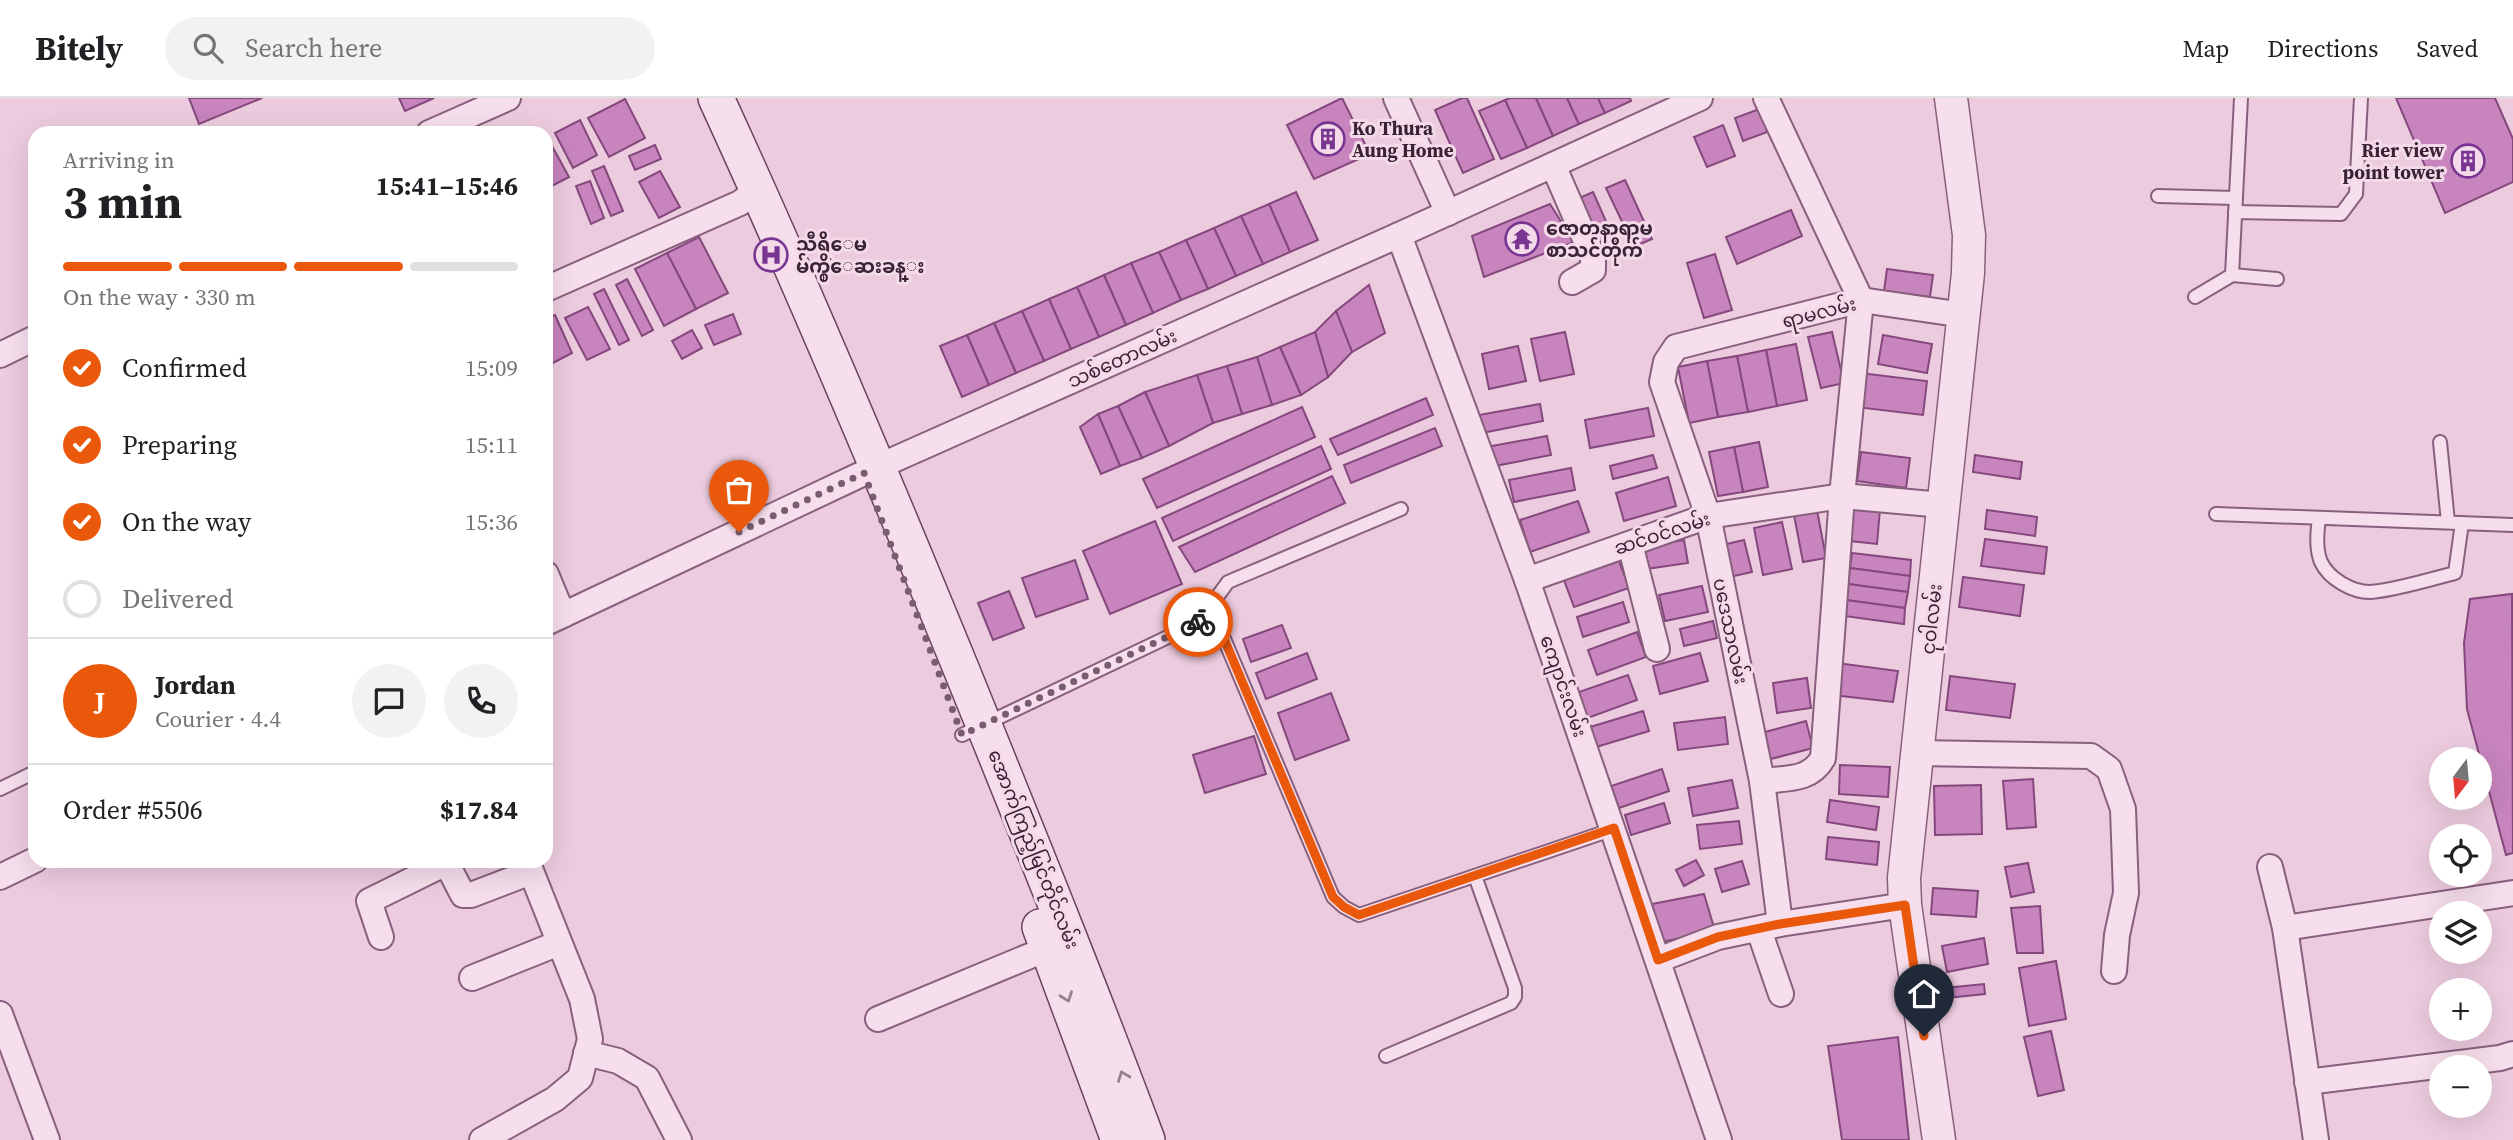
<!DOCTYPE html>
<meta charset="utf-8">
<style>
body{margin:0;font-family:"Source Serif 4","Noto Sans Myanmar",serif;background:#f2f2f2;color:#202124;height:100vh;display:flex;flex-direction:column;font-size:26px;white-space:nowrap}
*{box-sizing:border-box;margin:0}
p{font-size:23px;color:#757577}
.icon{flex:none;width:38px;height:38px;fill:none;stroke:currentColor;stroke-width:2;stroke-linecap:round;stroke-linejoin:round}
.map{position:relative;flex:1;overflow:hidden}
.sheet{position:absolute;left:28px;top:28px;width:525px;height:742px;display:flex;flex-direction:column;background:#fff;border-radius:21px;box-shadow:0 7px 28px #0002}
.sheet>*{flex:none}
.needle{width:46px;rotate:196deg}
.fabs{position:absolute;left:2429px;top:649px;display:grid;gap:14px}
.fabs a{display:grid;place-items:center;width:63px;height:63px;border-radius:50%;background:#fff;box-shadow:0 7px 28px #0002;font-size:35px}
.pin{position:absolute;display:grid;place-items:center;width:60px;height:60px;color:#fff;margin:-72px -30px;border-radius:50% 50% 50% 0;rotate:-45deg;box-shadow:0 0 7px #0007}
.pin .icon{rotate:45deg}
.courier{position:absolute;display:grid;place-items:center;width:70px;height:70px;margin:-35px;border:5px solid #ea580c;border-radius:50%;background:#fff;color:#222;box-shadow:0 2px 9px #0007}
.headline em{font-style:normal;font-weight:700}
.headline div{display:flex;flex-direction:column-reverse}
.headline{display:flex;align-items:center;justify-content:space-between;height:119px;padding:0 35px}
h1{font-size:46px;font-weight:700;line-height:52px}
.bar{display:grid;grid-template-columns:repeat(4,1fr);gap:10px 7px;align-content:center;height:84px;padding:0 35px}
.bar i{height:9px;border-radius:5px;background:#e0e0e0}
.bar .current{background:#ea580c}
.bar p{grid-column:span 4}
.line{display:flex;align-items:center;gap:18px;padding:0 35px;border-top:2px solid #e0e0e0}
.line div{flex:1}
.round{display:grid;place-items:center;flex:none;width:74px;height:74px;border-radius:37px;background:#f2f2f2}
ol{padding:0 35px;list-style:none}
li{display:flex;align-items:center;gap:21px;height:77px}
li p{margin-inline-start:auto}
li .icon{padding:7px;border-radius:50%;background:#ea580c;color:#fff;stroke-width:4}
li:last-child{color:#757577}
li i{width:38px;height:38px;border:4px solid #e0e0e0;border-radius:50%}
header{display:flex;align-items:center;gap:42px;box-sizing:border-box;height:98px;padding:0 35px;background:#fff;border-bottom:2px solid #e0e0e0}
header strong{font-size:33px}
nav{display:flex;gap:38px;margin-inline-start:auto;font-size:24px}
.search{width:490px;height:63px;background:#f2f2f2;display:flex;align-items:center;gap:18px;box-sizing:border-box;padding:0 24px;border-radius:38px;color:#757577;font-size:26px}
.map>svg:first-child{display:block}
</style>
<header>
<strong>Bitely</strong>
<div class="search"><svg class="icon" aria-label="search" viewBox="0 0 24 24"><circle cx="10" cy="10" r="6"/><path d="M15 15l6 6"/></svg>Search here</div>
<nav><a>Map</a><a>Directions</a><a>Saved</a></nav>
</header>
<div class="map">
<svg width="2513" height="1042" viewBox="0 0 2513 1042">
<rect width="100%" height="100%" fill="#eccbde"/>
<g fill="#c784bd" stroke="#85487d" stroke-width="2">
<polygon points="189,0 262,0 199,26"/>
<polygon points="399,0 434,0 405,13"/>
<polygon points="1342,0 1370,56 1314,81 1287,27"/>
<polygon points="1462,0 1467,0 1494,61 1463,75 1435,12"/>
<polygon points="1510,0 1536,0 1553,38 1527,50 1505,2"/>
<polygon points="1536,0 1567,0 1579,26 1553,38"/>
<polygon points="1567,0 1598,0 1605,15 1579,26"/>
<polygon points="1598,0 1630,0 1631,3 1605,15"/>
<polygon points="2396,0 2495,0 2513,41 2513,84 2445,115"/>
<polygon points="625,1 645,40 609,59 588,20"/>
<polygon points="1505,2 1527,50 1501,61 1479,13"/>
<polygon points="1762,10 1770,33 1743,43 1735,20"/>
<polygon points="580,22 597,57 573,70 555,35"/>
<polygon points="1723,27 1735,58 1707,69 1694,39"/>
<polygon points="546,37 569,79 548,90 546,87"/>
<polygon points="655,47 661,61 635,72 629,58"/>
<polygon points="604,68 623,113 611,118 592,73"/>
<polygon points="660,73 680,109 659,120 639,84"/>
<polygon points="1625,82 1652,141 1634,149 1606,90"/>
<polygon points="590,83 604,120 591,126 576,88"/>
<polygon points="1296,94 1318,142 1290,154 1269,106"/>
<polygon points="1593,94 1617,148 1595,158 1570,104"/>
<polygon points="1269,106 1290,154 1263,166 1241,118"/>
<polygon points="1550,106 1574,144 1484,179 1472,138"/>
<polygon points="1791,112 1802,138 1737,166 1726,139"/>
<polygon points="1241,118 1263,166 1236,178 1214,130"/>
<polygon points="1214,130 1236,178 1208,191 1186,142"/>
<polygon points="699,139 728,195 696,211 667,155"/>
<polygon points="1186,142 1208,191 1181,202 1159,154"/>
<polygon points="1159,154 1181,202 1153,215 1131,165"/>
<polygon points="667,155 696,211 664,228 635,171"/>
<polygon points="1715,156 1732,212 1704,220 1687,165"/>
<polygon points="1131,165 1153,215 1126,227 1104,177"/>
<polygon points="1887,171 1933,177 1930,199 1884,193"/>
<polygon points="1104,177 1126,227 1099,239 1077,189"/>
<polygon points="627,181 653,232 642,238 616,187"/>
<polygon points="1369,187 1385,235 1352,254 1336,213"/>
<polygon points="1077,189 1099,239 1071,251 1049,201"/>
<polygon points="604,191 629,242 619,247 594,196"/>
<polygon points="1049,201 1071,251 1044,263 1022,213"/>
<polygon points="588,209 610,251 587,262 565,220"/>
<polygon points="1022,213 1044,263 1016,275 994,225"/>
<polygon points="1336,213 1352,254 1328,279 1315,234"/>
<polygon points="733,216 741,236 714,247 705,227"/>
<polygon points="555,217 572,255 547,268 546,221"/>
<polygon points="994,225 1016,275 989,287 967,237"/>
<polygon points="692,232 702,250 682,261 672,243"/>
<polygon points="1315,234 1328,279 1301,297 1280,249"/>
<polygon points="1565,234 1574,276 1540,283 1531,241"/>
<polygon points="1832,234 1844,285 1821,290 1808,239"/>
<polygon points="967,237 989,287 962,299 940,248"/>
<polygon points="1883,237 1932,246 1927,275 1878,266"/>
<polygon points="1796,246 1807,302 1777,308 1766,252"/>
<polygon points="1518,248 1526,283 1489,291 1482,256"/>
<polygon points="1280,249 1301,297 1272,307 1257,259"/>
<polygon points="1766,252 1777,308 1748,314 1737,258"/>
<polygon points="1737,258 1748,314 1718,319 1707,263"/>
<polygon points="1257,259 1272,307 1242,316 1227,268"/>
<polygon points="1707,263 1718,319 1689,325 1678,269"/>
<polygon points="1227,268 1242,316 1213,325 1197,277"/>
<polygon points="1860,275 1927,283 1923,317 1856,309"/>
<polygon points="1197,277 1213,325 1169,348 1145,294"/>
<polygon points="1145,294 1169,348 1142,360 1118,308"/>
<polygon points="1426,300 1433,317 1338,357 1330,341"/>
<polygon points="1540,306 1543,323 1482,335 1479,317"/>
<polygon points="1118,308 1142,360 1120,368 1098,316"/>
<polygon points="1302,309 1315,339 1157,410 1143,381"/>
<polygon points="1648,310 1654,338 1590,350 1585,322"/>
<polygon points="1098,316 1120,368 1101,376 1080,329"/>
<polygon points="1435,330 1442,348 1351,385 1344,367"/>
<polygon points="1547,338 1551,357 1490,369 1486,349"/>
<polygon points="1759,344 1768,389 1743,394 1734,349"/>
<polygon points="1321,348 1331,371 1173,443 1162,420"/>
<polygon points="1734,349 1743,394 1718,398 1709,354"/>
<polygon points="1861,354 1910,360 1906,390 1857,383"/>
<polygon points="1653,357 1657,370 1613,381 1610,368"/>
<polygon points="1975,357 2022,364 2020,381 1973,374"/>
<polygon points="1571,370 1575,392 1514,404 1509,382"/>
<polygon points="1332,378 1345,405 1195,474 1179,449"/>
<polygon points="1668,379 1676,408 1624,423 1616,395"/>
<polygon points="1578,403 1589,434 1530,454 1520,422"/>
<polygon points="1853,408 1880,411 1877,446 1850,443"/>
<polygon points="1817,412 1826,460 1803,464 1794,417"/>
<polygon points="1987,412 2037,419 2035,438 1985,431"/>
<polygon points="1155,423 1182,486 1110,516 1083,453"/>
<polygon points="1782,424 1792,471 1763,477 1754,430"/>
<polygon points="1985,441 2047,449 2044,476 1981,468"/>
<polygon points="1684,442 1688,465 1646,471 1643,449"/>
<polygon points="1744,442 1752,474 1725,480 1718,448"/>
<polygon points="1852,455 1911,462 1910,478 1850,470"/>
<polygon points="1075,462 1088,501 1036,519 1022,480"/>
<polygon points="1619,463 1629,490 1574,509 1564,482"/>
<polygon points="1850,470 1910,478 1908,494 1848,486"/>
<polygon points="1963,479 2024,487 2020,518 1959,509"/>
<polygon points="1848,486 1908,494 1905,510 1846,502"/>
<polygon points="1702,488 1708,514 1665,523 1659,497"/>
<polygon points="1009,493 1024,530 993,542 978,505"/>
<polygon points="2512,496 2513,755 2506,757 2467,611 2464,545 2470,501"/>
<polygon points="1846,502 1905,510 1904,526 1844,518"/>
<polygon points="1623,504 1629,524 1583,539 1577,519"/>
<polygon points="1713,523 1717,540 1684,548 1680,531"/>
<polygon points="1282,527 1291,550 1251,564 1243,541"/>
<polygon points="1637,534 1646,559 1597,577 1588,552"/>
<polygon points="1307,555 1317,581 1266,601 1256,575"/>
<polygon points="1700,555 1708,583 1660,596 1653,568"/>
<polygon points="1837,565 1898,573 1893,604 1833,597"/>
<polygon points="1628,577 1637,602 1585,621 1576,595"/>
<polygon points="1950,578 2015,586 2010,620 1946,612"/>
<polygon points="1807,580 1811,610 1777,615 1773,585"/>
<polygon points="1331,595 1349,642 1295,662 1278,615"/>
<polygon points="1643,613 1649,633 1593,650 1587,630"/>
<polygon points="1725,619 1728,646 1678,652 1674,625"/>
<polygon points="1806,623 1813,650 1767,662 1761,635"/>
<polygon points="1254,638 1266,676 1205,695 1193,657"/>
<polygon points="1840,667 1890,669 1888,699 1839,696"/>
<polygon points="1662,671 1669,693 1619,710 1611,688"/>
<polygon points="2033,681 2036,729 2007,731 2003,683"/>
<polygon points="1732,682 1738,710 1693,718 1688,690"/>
<polygon points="1981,687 1982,736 1935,737 1934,688"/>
<polygon points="1830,702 1879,709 1876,732 1827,724"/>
<polygon points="1664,705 1670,725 1631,737 1625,717"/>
<polygon points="1739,723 1742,746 1700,751 1697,727"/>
<polygon points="1828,739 1879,744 1877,767 1826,761"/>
<polygon points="1696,762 1704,777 1684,788 1676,772"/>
<polygon points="1742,763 1749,786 1722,794 1715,771"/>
<polygon points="2028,765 2034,794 2011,799 2005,769"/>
<polygon points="1933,790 1978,793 1976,819 1931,816"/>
<polygon points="1704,796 1715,833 1661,844 1652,806"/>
<polygon points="2040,808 2043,855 2017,855 2011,810"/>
<polygon points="1984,840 1988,866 1947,874 1942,848"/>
<polygon points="2056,863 2066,921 2029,928 2019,870"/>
<polygon points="1984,886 1985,896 1947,900 1945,890"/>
<polygon points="2051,933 2064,992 2038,998 2024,939"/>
<polygon points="1898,939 1909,1042 1842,1042 1828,948"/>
</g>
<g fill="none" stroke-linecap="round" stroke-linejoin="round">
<defs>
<g id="service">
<polyline points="2158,98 2236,100"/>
<polyline points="2235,114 2341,116 2356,96 2361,0"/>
<polyline points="2232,177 2277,181"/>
<polyline points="2195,199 2232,177 2241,0"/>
<polyline points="2440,344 2448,424"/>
<polyline points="1401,411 1228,484 1217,499 1214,517 1333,799 1344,809 1359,817 1614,731"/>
<polyline points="2216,416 2513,427"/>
<path d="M2319,421c-2,13 -3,31 2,43 8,17 31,30 49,30 22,-1 62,-13 85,-19l7,-50"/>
<polyline points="962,637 1214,517"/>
<polyline points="0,691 35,674"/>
<polyline points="1386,958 1511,905 1515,899 1515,890 1475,778"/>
</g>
<g id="minor">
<polyline points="1396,0 1448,115"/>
<polyline points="429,35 508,0"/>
<polyline points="1553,67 1593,159 1593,172 1572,184"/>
<polyline points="1399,137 1527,482 1719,1042"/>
<polyline points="546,191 740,105 758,91"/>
<polyline points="0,257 35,240"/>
<polyline points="1630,446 1657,551"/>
<polyline points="546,476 563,517"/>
<polyline points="1527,482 1708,418 1842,398 1943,407"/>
<polyline points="546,525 864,375 1399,137 1700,0"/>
<polyline points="1917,655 2091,658 2109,671 2123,711 2126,795 2117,837 2114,873"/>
<path d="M1762,683c25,-3 48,0 61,-23l19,-262 19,-196 -95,-202"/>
<polyline points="2270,769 2285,830 2316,1042"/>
<polyline points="0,779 35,762"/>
<polyline points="1780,826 1762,683 1708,418 1662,284 1666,264 1676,249 1861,202 1964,217"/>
<polyline points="2285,830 2513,795"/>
<polyline points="1759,832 1781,896"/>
<polyline points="381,839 369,803 438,769 444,767 449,770 463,797 471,797 531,774"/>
<polyline points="1658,862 1718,839 1780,826 1905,807"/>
<polyline points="472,880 559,845"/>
<polyline points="0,916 47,1042"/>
<polyline points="878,921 1061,845"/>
<polyline points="586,955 618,963 647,980 679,1042"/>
<polyline points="2307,984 2500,960 2513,956"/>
<polyline points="482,1042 555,1001 580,980 590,941 582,901 527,763"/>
</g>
<polyline id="tertiary" points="1939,1042 1905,807 1904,780 1968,175 1969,137 1951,0"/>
<g id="secondary">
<path d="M716,0c87,189 167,380 246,573 63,156 126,311 185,469"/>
<polyline points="1040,829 1119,1042"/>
</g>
</defs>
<use href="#service" stroke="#88607d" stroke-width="16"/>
<use href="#minor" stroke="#88607d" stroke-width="28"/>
<use href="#tertiary" stroke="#88607d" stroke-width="35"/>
<use href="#secondary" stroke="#6a4361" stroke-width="38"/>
<use href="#service" stroke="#f7deec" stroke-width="12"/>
<use href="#minor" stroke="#f7deec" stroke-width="24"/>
<use href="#tertiary" stroke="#f7deec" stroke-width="32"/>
<use href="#secondary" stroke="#f7deec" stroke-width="35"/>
</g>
<defs><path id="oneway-chevron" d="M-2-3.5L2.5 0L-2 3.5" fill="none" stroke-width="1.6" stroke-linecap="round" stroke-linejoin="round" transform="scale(1.75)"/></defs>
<g stroke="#988090">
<use href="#oneway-chevron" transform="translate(1067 899) rotate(70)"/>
<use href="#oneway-chevron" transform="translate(1123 978) rotate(-111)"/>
</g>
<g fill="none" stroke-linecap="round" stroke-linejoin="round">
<polyline stroke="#785d70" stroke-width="7" stroke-dasharray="0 12.6" points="739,434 864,375 962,637 1198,524"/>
<polyline stroke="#ea580c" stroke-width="9" points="1198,524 1214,517 1333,799 1344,809 1359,817 1614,730 1658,862 1718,839 1780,826 1905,807 1924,938"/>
</g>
<defs>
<symbol id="building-ring" viewBox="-11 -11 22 22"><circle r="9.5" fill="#f4dae9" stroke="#783592" stroke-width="1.5"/><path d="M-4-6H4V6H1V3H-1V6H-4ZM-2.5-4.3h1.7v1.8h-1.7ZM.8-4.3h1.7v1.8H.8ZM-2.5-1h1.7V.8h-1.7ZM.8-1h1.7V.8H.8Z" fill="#783592"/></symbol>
<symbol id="temple-ring" viewBox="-11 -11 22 22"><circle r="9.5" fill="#f4dae9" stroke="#783592" stroke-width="1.5"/><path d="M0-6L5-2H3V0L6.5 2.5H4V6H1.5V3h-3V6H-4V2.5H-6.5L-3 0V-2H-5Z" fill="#783592"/></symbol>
<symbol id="hospital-ring" viewBox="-11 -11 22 22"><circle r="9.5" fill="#f4dae9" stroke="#783592" stroke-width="1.5"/><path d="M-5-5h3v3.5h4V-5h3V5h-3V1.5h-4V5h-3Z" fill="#783592"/></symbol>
</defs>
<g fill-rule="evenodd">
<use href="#building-ring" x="1309" y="22" width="38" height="38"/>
<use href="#building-ring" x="2449" y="44" width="38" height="38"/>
<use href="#temple-ring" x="1503" y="122" width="38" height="38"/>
<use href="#hospital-ring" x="752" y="138" width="38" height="38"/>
</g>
<g text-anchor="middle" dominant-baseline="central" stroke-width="6" stroke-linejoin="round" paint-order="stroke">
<g font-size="19" font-weight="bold" fill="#3a2235" stroke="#f4dae9" text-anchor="start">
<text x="1352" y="30">Ko Thura<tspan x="1352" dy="22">Aung Home</tspan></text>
<text x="2444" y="52" text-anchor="end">Rier view<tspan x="2444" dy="22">point tower</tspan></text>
<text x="1546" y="130">ဇောတနာရာမ<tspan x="1546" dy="22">စာသင်တိုက်</tspan></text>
<text x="796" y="146">သီရိေမ<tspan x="796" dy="22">မ်က္စိေဆးခန္း</tspan></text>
</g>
<g font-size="19" fill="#3a2235" stroke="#f4dae9">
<text transform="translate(1819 214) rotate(-14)">ရာမလမ်း</text>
<text transform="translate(1122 260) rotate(-24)">သစ်တောလမ်း</text>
<text transform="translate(1662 435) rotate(-18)">ဆင်ဝင်လမ်း</text>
<text transform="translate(1931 521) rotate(-84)">ငုဝါလမ်း</text>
<text transform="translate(1731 533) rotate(78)">ပဒေသာလမ်း</text>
<text transform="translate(1564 588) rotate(71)">ကျောင်းလမ်း</text>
<text transform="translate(1034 751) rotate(68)">အောက်ကြည့်မြင်တိုင်လမ်း</text>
</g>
</g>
</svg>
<div class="fabs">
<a><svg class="needle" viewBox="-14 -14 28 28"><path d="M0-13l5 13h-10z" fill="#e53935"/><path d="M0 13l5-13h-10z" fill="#757577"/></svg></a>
<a><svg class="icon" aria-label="locate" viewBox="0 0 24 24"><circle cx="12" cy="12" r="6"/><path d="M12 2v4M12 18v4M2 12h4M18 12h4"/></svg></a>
<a><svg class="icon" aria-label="layers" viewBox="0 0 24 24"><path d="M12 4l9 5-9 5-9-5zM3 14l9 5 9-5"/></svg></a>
<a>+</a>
<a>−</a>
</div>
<div class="pin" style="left:739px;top:434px;background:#ea580c"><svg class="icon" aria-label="bag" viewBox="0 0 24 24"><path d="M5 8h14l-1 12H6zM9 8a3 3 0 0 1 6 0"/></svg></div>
<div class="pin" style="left:1924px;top:938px;background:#1f2937"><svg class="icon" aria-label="home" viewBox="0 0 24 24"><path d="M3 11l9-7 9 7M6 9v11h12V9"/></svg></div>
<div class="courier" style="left:1198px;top:524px"><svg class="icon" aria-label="bike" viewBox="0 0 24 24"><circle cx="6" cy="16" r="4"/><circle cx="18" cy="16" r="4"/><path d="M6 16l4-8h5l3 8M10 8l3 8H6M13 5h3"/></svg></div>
<section class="sheet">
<div class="headline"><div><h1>3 min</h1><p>Arriving in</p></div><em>15:41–15:46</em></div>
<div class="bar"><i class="current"></i><i class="current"></i><i class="current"></i><i></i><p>On the way · 330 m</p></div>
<ol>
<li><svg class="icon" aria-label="check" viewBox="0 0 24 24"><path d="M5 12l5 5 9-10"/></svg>Confirmed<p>15:09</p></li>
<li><svg class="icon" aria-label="check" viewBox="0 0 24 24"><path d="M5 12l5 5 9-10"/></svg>Preparing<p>15:11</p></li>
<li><svg class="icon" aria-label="check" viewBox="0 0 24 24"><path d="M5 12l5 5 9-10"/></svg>On the way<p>15:36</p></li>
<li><i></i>Delivered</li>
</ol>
<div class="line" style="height:126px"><b class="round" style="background:#ea580c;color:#fff">J</b><div><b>Jordan</b><p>Courier · 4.4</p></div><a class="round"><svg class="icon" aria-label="chat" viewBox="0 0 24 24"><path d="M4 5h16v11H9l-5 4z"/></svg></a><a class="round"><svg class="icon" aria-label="phone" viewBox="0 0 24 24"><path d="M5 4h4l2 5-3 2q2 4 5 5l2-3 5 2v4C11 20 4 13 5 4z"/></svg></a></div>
<div class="line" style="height:91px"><div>Order #5506</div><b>$17.84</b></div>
</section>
</div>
